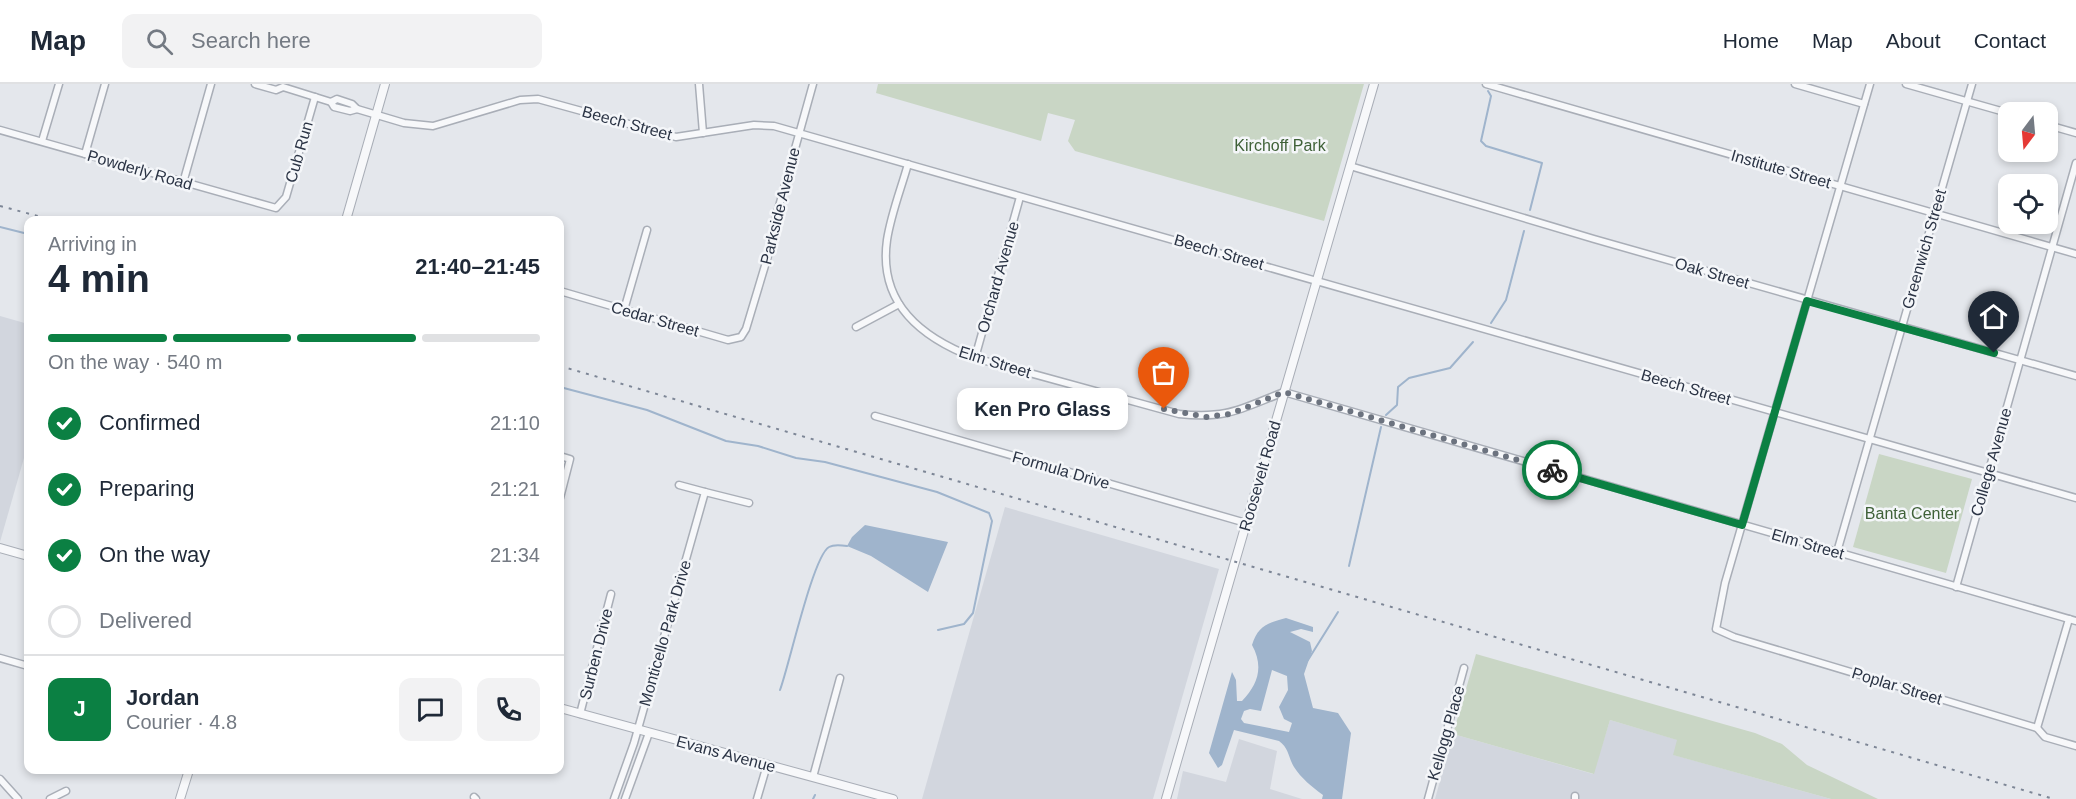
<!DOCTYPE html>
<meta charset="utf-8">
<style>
body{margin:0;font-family:Arial,sans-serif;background:#f2f2f3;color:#1f2937;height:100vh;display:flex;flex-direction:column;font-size:22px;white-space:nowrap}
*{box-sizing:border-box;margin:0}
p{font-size:20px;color:#747a83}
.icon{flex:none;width:33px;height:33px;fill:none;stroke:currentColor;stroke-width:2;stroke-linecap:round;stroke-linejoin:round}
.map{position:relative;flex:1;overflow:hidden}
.side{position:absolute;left:24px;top:132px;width:540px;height:558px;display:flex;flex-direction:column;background:#fff;border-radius:12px;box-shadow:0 3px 9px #0003}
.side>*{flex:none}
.needle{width:39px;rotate:196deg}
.fabs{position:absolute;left:1998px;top:18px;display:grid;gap:12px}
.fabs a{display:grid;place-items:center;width:60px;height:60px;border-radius:12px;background:#fff;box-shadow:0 3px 9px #0003;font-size:30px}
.pin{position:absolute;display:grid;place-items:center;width:51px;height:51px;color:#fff;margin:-62px -26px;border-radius:50% 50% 50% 0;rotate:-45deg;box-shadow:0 0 6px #0007}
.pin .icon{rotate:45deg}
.courier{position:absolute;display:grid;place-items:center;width:60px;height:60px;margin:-30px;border:4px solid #0b8043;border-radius:50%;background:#fff;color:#222;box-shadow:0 2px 8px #0007}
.bubble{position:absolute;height:42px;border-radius:12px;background:#fff;box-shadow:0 3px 9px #0003;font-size:20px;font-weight:600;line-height:42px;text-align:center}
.headline em{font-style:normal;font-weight:600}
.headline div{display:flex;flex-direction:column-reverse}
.headline{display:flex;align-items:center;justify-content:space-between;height:102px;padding:0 24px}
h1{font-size:39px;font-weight:600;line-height:45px}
.bar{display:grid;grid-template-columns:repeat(4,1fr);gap:9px 6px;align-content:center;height:72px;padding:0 24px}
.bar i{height:8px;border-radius:4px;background:#e0e1e3}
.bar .on{background:#0b8043}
.bar p{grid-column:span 4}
.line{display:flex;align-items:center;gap:15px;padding:0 24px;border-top:2px solid #e0e1e3}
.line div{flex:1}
.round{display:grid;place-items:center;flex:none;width:63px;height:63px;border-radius:12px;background:#f2f2f3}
ol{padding:0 24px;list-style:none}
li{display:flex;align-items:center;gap:18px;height:66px}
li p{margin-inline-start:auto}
li .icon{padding:6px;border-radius:50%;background:#0b8043;color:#fff;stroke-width:4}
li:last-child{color:#747a83}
li i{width:33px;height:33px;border:3px solid #e0e1e3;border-radius:50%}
header{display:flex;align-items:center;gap:36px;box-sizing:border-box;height:84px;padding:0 30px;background:#fff;border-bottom:2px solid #e0e1e3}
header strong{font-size:28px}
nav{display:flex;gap:33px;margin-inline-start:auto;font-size:21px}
.search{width:420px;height:54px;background:#f2f2f3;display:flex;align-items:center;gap:15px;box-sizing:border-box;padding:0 21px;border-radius:12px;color:#747a83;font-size:22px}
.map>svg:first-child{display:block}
</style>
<header>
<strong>Map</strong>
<div class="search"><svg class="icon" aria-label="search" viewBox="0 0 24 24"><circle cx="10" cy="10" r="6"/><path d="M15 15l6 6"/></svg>Search here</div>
<nav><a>Home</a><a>Map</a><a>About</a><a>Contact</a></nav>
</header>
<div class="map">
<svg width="2076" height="715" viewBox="0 0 2076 715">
<rect width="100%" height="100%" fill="#e4e7ec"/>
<g fill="#d2d6de">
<polygon points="0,232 28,240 28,360 0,458"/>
<polygon points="1005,423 1219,485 1153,715 922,715"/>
<polygon points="1610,636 1678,656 1674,671 1831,715 1435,715 1453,650 1593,690"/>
<polygon points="1239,655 1277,667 1270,705 1302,715 1177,715 1183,687 1226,698"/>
</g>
<g fill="#c9d6c5">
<polygon points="878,0 1364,0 1324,137 1075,67 1068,57 1075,36 1048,29 1041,57 876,9"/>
<polygon points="1879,370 1972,395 1946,489 1853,463"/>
<polygon points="1476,570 1755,649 1782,660 1807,681 1878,715 1831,715 1673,671 1677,656 1610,636 1594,690 1453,650"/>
</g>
<g fill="#9fb4cc" fill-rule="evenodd">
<polygon points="865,441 948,458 928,508 871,472 847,462 852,453"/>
<path d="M1286,534l27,9v5l-12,-3 -11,3 20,10 2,9 -8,23 9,34 25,5 13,20 -9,66h-20l1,-4c-11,-8 -22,-17 -29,-28 -6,-10 -5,-19 -15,-26l-45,-11 -12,35 -4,3 -9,-15 23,-81 4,8 1,21h5c16,-17 22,-34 10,-56 6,-19 15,-22 34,-27zM1272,586l15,6 1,14 -9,17 5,12 8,4 -3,9 -45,-9 -3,-4 3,-8 6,-2 11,2z"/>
</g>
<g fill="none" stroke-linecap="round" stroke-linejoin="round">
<g stroke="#9fb4cc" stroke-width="2">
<polyline points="1488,7 1491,12 1481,57 1486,62 1542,79 1530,126"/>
<polyline points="0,143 28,150"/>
<polyline points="1491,239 1506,216 1524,147"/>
<polyline points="560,303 647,326 726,357 758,362 796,374 825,378 937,408 989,429 992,437 973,529 964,540 938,546"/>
<polyline points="1386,331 1397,321 1398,303 1409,294 1450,284 1473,258"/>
<polyline points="1349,482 1381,343"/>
<polyline points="1308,576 1338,528"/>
<path d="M780,606c9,-24 33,-134 49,-143 5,-3 12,-2 18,-1"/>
<polyline points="813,715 815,711"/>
</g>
<defs>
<g id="minor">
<polyline points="255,0 276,6 283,3 331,18 337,15 352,20 357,25 404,39 433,42 520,16 538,15 676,53 754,41 774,42 2076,414"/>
<polyline points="699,0 703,49"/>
<polyline points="1486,0 2076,170"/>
<polyline points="1795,0 1864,20"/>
<polyline points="1870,0 1725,499 1716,545 1734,553 2037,644 2045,653 2076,662"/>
<polyline points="1906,0 2008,29"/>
<polyline points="331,18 334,23 350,27 357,25"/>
<polyline points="2048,41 2076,49"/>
<polyline points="0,46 276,124 286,113 315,13"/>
<polyline points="42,57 59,0"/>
<polyline points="85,70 105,0"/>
<path d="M908,80c-7,25 -17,50 -21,76 -9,64 35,98 88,118l204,56c49,5 61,-5 105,-22l792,229"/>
<polyline points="1350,82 1594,155 2076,292"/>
<polyline points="183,99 211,0"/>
<polyline points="560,207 728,256 741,253 746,245 773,155 776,133 813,0"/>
<polyline points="624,226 647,146"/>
<polyline points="856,243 899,220"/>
<polyline points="975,274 1020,113"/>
<polyline points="875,332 1246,439"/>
<polyline points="560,372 570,375 560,414"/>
<polyline points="705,408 749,419"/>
<polyline points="1837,468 1972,0"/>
<polyline points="1956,503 2076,79"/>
<polyline points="0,574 28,582"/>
<polyline points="580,630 611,510"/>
<polyline points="2037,644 2069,535"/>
<polyline points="813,693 840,594"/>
<polyline points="0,695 18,715"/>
<polyline points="474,713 476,715"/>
<polyline points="50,715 66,707"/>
<polyline points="614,715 634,659 705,408 679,401"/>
<polyline points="625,715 649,649"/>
<polyline points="757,715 767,681"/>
<polyline points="1428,715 1464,584"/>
<polyline points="1575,715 1575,712"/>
</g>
<g id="tertiary">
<polyline points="346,136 385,0"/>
<polyline points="0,464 28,472"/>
<polyline points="560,624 893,715"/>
<polyline points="180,715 189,686"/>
<polyline points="1166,715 1374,0"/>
</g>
</defs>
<use href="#minor" stroke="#a9aeb7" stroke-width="9"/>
<use href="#tertiary" stroke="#a9aeb7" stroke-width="10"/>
<use href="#minor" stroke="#f7f8fa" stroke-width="6"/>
<use href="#tertiary" stroke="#f7f8fa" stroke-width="8"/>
<g stroke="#7d8696" stroke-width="2" stroke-dasharray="3 6" stroke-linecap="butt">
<polyline points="0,122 53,136"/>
<polyline points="560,282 2054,715"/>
</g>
</g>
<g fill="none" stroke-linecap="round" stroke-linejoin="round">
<polyline stroke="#6c737f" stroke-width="6" stroke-dasharray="0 10.8" points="1164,325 1206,333 1230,330 1284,308 1552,386"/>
<polyline stroke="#0b8043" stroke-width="8" points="1552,386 1742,441 1807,217 1994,269"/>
</g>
<g text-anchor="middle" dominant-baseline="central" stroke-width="5" stroke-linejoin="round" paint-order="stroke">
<g font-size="16" fill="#2b3445" stroke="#f4f6f9">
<text transform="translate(627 39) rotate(15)">Beech Street</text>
<text transform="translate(299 68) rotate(-74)">Cub Run</text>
<text transform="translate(1781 85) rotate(16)">Institute Street</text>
<text transform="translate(140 86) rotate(16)">Powderly Road</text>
<text transform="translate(780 122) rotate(-76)">Parkside Avenue</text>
<text transform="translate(1924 165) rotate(-74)">Greenwich Street</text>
<text transform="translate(1219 168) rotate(16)">Beech Street</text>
<text transform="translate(1712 189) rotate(16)">Oak Street</text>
<text transform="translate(998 193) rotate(-74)">Orchard Avenue</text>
<text transform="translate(655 235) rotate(16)">Cedar Street</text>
<text transform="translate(995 278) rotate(17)">Elm Street</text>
<text transform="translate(1686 303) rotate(16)">Beech Street</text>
<text transform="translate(1991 378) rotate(-74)">College Avenue</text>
<text transform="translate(1061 386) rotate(16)">Formula Drive</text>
<text transform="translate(1260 392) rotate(-74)">Roosevelt Road</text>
<text transform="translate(1808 460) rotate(16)">Elm Street</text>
<text transform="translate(665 549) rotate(-74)">Monticello Park Drive</text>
<text transform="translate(596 570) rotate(-76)">Surben Drive</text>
<text transform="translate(1897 602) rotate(17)">Poplar Street</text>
<text transform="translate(1446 649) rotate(-74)">Kellogg Place</text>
<text transform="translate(726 670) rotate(15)">Evans Avenue</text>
</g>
<g font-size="16" fill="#3f6138" stroke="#f4f6f9">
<text x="1280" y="61">Kirchoff Park</text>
<text x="1912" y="429">Banta Center</text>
</g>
</g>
</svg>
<div class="fabs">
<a><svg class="needle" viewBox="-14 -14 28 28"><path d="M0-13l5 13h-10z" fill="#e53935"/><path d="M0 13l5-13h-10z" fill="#747a83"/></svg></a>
<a><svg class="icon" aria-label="locate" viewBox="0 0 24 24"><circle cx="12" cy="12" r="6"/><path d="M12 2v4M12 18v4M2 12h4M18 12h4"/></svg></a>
</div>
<div class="pin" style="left:1164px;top:325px;background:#ea580c"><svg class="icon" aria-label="bag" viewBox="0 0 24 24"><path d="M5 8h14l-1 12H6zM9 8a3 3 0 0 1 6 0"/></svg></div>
<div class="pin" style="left:1994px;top:269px;background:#1f2937"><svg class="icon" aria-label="home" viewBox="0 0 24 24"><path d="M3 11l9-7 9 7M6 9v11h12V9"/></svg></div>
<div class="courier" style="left:1552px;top:386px"><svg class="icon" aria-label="bike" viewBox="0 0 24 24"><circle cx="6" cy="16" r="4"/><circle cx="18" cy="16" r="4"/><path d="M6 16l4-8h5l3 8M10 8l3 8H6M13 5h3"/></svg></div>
<div class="bubble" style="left:957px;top:304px;width:171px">Ken Pro Glass</div>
<section class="side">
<div class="headline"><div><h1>4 min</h1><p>Arriving in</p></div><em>21:40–21:45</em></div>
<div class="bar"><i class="on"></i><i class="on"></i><i class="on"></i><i></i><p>On the way · 540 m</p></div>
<ol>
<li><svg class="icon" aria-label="check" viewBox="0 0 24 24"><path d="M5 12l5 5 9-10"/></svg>Confirmed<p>21:10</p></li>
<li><svg class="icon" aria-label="check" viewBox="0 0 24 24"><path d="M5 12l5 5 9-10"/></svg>Preparing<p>21:21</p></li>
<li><svg class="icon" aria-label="check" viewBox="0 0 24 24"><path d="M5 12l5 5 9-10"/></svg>On the way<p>21:34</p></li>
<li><i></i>Delivered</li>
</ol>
<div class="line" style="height:108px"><b class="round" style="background:#0b8043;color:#fff">J</b><div><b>Jordan</b><p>Courier · 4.8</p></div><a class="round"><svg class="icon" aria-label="chat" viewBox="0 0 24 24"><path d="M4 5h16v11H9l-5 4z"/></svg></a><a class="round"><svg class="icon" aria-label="phone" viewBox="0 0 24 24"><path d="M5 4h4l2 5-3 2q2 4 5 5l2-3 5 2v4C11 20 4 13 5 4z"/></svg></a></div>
</section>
</div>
